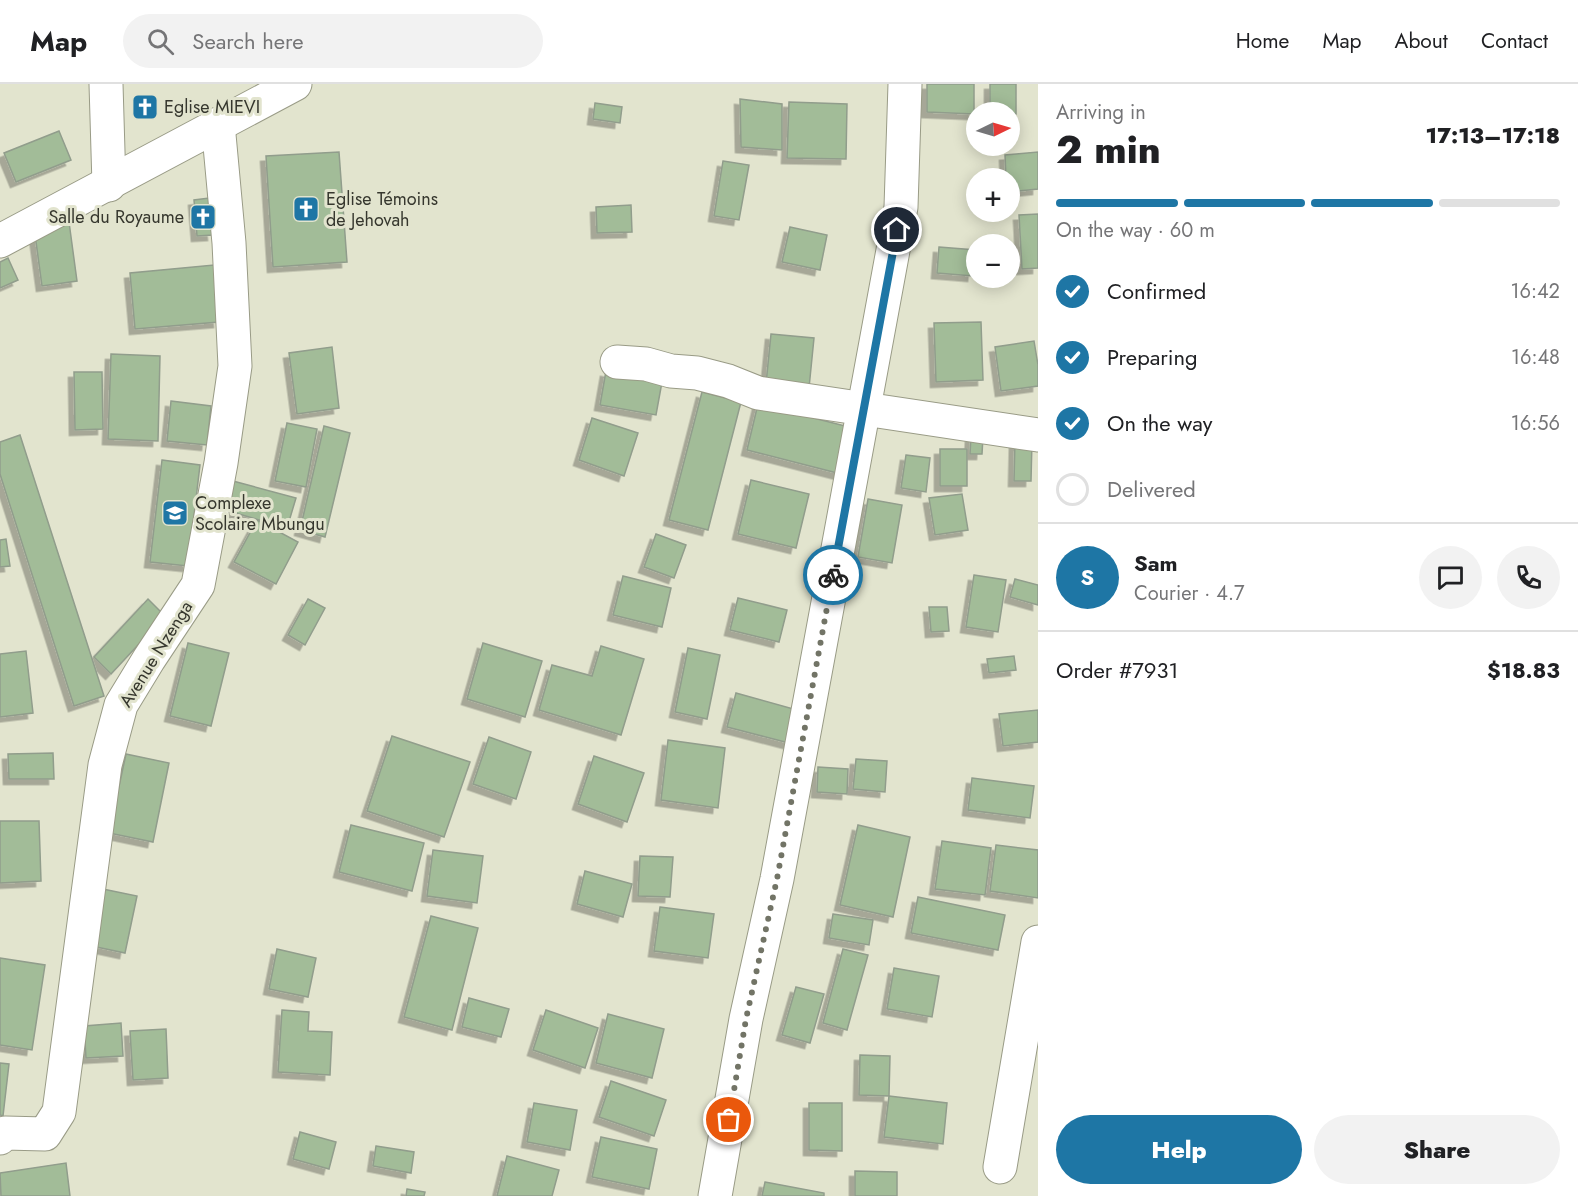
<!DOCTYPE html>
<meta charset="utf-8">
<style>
body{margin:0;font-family:Jost,sans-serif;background:#f2f2f2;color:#202124;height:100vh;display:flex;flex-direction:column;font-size:22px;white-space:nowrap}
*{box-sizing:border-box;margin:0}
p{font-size:20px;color:#757577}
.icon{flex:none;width:33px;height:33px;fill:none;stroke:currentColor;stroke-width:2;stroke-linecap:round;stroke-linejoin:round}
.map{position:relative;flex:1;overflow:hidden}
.drawer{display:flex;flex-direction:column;background:#fff;width:540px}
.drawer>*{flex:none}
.needle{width:39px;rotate:85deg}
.tools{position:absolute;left:966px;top:18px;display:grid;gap:12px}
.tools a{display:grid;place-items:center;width:54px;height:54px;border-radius:50%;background:#fff;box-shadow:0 3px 15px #0003;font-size:30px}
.pin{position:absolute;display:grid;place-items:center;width:51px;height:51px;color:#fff;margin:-26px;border:3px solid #fff;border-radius:50%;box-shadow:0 2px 6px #0007}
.courier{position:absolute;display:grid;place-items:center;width:60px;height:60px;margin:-30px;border:4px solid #1e76a5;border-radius:50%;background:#fff;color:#222;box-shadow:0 2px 8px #0007}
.summary em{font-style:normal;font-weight:800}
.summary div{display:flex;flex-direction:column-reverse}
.summary{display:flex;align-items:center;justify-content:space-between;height:102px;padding:0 18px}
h1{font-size:39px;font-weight:800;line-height:45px}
.bar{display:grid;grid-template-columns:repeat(4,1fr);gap:9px 6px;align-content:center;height:72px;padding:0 18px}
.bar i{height:8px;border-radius:4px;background:#e0e0e0}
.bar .active{background:#1e76a5}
.bar p{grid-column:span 4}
.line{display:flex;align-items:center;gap:15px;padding:0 18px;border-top:2px solid #e0e0e0}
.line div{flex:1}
.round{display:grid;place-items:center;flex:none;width:63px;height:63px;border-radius:32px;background:#f2f2f2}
ol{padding:0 18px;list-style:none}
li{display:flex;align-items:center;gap:18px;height:66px}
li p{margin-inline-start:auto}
li .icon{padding:6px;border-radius:50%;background:#1e76a5;color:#fff;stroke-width:4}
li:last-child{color:#757577}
li i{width:33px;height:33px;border:3px solid #e0e0e0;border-radius:50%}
.button{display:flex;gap:12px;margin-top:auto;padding:12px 18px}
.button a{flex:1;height:69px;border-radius:36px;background:#1e76a5;color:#fff;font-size:24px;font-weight:800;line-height:69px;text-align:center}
.button a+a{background:#f2f2f2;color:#202124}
header{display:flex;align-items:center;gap:36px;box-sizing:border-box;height:84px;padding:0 30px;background:#fff;border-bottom:2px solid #e0e0e0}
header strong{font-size:28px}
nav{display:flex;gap:33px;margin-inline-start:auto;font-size:21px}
.search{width:420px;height:54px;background:#f2f2f2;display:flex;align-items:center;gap:15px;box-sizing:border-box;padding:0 21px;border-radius:33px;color:#757577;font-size:22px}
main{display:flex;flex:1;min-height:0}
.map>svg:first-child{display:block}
</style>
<header>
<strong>Map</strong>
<div class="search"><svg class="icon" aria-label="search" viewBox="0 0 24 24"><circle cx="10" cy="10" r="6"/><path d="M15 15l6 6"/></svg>Search here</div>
<nav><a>Home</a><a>Map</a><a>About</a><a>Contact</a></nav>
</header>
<main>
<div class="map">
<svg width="1038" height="1112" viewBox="0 0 1038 1112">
<defs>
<filter id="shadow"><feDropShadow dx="-5.5" dy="5.5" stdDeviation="0" flood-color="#0004"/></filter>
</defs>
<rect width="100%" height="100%" fill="#e2e4ce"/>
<g fill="#a2bc98" stroke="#919d8c" stroke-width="1.5" filter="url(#shadow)">
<polygon points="927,0 974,0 974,30 927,28"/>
<polygon points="990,0 1016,0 1016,30 990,28"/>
<polygon points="740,15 782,20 782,66 741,63"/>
<polygon points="789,18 847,20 846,75 787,74"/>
<polygon points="595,19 622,23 620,39 593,35"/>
<polygon points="59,47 71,76 16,98 4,69"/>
<polygon points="339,68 347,178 273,183 266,72"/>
<polygon points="1038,68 1038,105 1010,108 1010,94 1006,94 1005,71"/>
<polygon points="723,77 749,81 739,136 714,132"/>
<polygon points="209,114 213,151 197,152 194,116"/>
<polygon points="631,121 632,148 597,149 596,123"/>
<polygon points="1038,130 1038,184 1022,185 1019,131"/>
<polygon points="69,138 77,197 42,202 34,143"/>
<polygon points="790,143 827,151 820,186 782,178"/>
<polygon points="939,163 976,166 973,192 937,189"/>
<polygon points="8,174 18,196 0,204 0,178"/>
<polygon points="214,181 219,238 135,245 130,189"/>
<polygon points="981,238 983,296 936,298 934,239"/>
<polygon points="771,250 814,254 809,304 766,300"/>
<polygon points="1034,257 1038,281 1038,302 1001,307 995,263"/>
<polygon points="332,263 339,324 297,330 289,269"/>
<polygon points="111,270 160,272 158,357 108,355"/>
<polygon points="606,287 662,298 656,331 600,321"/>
<polygon points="74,288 102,288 103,345 75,346"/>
<polygon points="702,308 741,318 708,446 669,436"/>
<polygon points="171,317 211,322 207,361 167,357"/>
<polygon points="758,320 857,345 845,391 747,366"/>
<polygon points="592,334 638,349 624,392 579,376"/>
<polygon points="287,339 317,345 306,403 275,397"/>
<polygon points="324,342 350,349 325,453 300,446"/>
<polygon points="20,351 104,612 74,622 0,390 0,358"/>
<polygon points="971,352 983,353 982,370 970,370"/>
<polygon points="1015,356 1032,357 1031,397 1014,397"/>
<rect x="940" y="365" width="27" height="37"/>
<polygon points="906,371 930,374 926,408 901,404"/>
<polygon points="162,376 200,381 188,482 150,478"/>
<polygon points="751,396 809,410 796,464 738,450"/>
<polygon points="233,397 296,414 287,444 225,426"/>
<polygon points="962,410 968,446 935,451 929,414"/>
<polygon points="868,415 902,421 892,479 858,473"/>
<polygon points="257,436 298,458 276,500 234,478"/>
<polygon points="656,450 686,461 674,494 644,483"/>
<polygon points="6,455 10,482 0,483 0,456"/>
<polygon points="974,491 1006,496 998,548 966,543"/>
<polygon points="623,492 671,504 662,543 613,531"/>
<polygon points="1015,495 1038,501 1038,521 1010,513"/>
<polygon points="738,514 787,526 779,558 730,546"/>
<polygon points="148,515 165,532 111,590 94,573"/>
<polygon points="308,515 325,524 305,561 288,551"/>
<polygon points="929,523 947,523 949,547 931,548"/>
<polygon points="188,559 229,569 211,642 170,632"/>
<polygon points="483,559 542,577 525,633 467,615"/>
<polygon points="601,562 644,575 621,651 539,626 552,581 592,592"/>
<polygon points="688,564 720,571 707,635 675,628"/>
<polygon points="26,567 33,629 0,633 0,570"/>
<polygon points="1014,572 1016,586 989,589 987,575"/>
<polygon points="736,609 797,626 789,659 727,643"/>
<polygon points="1038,626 1038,658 1003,662 999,630"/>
<polygon points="392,652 470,678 444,753 367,727"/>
<polygon points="489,653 531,668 516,715 473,700"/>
<polygon points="668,656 725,664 718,724 661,716"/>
<polygon points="53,669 54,695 9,695 8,670"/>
<polygon points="126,670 169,679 153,758 109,749"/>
<polygon points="594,672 644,689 627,738 578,720"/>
<polygon points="856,675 887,677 885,708 853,705"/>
<polygon points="818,683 848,685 847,710 817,708"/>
<polygon points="972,694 1034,702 1030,734 968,726"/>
<polygon points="0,737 39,737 41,797 0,799"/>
<polygon points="351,741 424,759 412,807 339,788"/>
<polygon points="858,741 910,753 893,833 840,821"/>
<polygon points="942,757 991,764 985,811 935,805"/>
<polygon points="996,761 1038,766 1038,814 990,807"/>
<polygon points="433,766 483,772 477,819 427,812"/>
<polygon points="640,772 673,773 670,813 638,812"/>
<polygon points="585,787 632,800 623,833 577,820"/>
<polygon points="98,804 137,812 125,869 87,861"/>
<polygon points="918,813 1005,831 998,866 911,849"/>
<polygon points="660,823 714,830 708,874 654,867"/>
<polygon points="833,830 873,836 869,861 829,854"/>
<polygon points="431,832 478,844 452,946 404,933"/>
<polygon points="277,865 316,874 308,913 269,905"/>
<polygon points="843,865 868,871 847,946 823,939"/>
<polygon points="0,874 45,881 32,966 0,961"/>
<polygon points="894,884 939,892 932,933 887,925"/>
<polygon points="796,903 824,910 810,959 782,951"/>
<polygon points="469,914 509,925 501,953 462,943"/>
<polygon points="282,926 309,928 308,947 332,948 330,991 278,988"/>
<polygon points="546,926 598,944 585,984 533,966"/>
<polygon points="608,930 664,945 652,994 596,979"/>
<polygon points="121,939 123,972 86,974 84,942"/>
<polygon points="166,945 168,994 133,996 130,947"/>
<polygon points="860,971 890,972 889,1012 859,1011"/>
<polygon points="0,979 9,980 3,1032 0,1031"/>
<polygon points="611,997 666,1016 654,1052 599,1033"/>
<polygon points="889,1012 947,1019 943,1060 884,1053"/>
<polygon points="534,1019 577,1026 570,1066 527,1058"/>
<polygon points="809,1019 842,1019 842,1067 809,1066"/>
<polygon points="300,1048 336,1058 329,1085 293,1075"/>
<polygon points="601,1053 657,1065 649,1105 592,1093"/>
<polygon points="376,1062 414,1068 411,1089 373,1082"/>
<polygon points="507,1072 559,1086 552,1112 497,1112"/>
<polygon points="66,1079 70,1112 1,1112 0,1089"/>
<polygon points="855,1087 897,1088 897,1112 855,1112"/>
<polygon points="765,1098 824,1109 824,1112 762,1112"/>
<polygon points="407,1105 425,1108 424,1112 406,1112"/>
</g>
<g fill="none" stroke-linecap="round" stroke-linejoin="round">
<defs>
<g id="street">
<polyline points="106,0 109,101"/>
<polyline points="617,278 646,280 671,287 697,289 728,297 758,309 1038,351"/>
<polyline points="0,1054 5,1049 45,1050 59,1028 105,681 121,621 149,575 198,501 221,379 235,282 229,159 218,40"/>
<polyline points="1000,1083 1038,858"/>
<polyline points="715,1112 746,935 777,795 901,123 905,0"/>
</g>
<polyline id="secondary" points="0,157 295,0"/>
</defs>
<use href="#street" stroke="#999b86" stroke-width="35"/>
<use href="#secondary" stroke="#999b86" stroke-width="35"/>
<use href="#street" stroke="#fff" stroke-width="33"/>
<use href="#secondary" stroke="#fff" stroke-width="33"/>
</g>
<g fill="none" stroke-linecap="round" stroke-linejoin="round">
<polyline stroke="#727466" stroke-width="6" stroke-dasharray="0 10.8" points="729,1036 746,935 777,795 833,491"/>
<polyline stroke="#1e76a5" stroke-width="8" points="833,491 897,146"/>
</g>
<defs>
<symbol id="church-square" viewBox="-11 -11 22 22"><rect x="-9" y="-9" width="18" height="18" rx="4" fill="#1e76a5" stroke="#e2e4ce"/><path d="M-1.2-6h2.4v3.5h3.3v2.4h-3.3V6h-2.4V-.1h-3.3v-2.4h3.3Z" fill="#fff"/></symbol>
<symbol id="school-square" viewBox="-11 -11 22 22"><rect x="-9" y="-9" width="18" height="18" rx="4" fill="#1e76a5" stroke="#e2e4ce"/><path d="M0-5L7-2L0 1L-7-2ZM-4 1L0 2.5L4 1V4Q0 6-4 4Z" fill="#fff"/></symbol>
</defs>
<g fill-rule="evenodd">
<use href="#church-square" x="130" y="8" width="30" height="30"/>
<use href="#church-square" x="291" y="110" width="30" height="30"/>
<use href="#church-square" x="188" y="118" width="30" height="30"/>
<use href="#school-square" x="160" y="414" width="30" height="30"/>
</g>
<g text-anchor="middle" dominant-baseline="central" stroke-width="6" stroke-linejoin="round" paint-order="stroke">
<g font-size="18" fill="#36372e" stroke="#e2e4ce" text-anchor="start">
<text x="164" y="23">Eglise MIEVI</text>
<text x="326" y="115">Eglise Témoins<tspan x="326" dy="21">de Jehovah</tspan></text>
<text x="184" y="133" text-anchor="end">Salle du Royaume</text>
<text x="195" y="419">Complexe<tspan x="195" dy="21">Scolaire Mbungu</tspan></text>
</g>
<g font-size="18" fill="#36372e" stroke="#e2e4ce">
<text transform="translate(156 570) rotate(-58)">Avenue Nzenga</text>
</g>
</g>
</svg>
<div class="tools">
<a><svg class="needle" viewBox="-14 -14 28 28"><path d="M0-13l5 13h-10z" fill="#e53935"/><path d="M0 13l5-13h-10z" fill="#757577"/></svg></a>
<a>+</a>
<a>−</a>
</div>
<div class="pin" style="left:729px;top:1036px;background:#ea580c"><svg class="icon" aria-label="bag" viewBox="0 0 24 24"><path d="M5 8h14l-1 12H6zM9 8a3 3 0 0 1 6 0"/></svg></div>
<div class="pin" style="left:897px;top:146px;background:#1f2937"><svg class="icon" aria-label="home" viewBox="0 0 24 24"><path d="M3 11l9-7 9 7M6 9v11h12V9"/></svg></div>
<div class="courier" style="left:833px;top:491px"><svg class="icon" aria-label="bike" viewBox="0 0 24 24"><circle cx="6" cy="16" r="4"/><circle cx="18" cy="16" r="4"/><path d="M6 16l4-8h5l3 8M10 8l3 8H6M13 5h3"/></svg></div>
</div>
<section class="drawer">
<div class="summary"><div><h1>2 min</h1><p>Arriving in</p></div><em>17:13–17:18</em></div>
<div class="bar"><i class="active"></i><i class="active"></i><i class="active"></i><i></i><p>On the way · 60 m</p></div>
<ol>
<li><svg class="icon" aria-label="check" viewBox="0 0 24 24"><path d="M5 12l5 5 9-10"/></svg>Confirmed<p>16:42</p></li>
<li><svg class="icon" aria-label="check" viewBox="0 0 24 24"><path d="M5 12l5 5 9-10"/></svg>Preparing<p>16:48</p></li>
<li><svg class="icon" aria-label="check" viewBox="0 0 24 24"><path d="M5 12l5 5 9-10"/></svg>On the way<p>16:56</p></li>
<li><i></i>Delivered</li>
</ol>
<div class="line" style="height:108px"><b class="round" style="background:#1e76a5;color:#fff">S</b><div><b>Sam</b><p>Courier · 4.7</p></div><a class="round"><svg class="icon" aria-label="chat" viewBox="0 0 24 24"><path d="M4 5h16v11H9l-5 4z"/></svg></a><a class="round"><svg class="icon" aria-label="phone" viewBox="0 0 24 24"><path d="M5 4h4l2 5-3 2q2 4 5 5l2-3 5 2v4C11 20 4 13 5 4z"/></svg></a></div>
<div class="line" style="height:78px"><div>Order #7931</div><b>$18.83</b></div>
<div class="button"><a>Help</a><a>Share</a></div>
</section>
</main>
